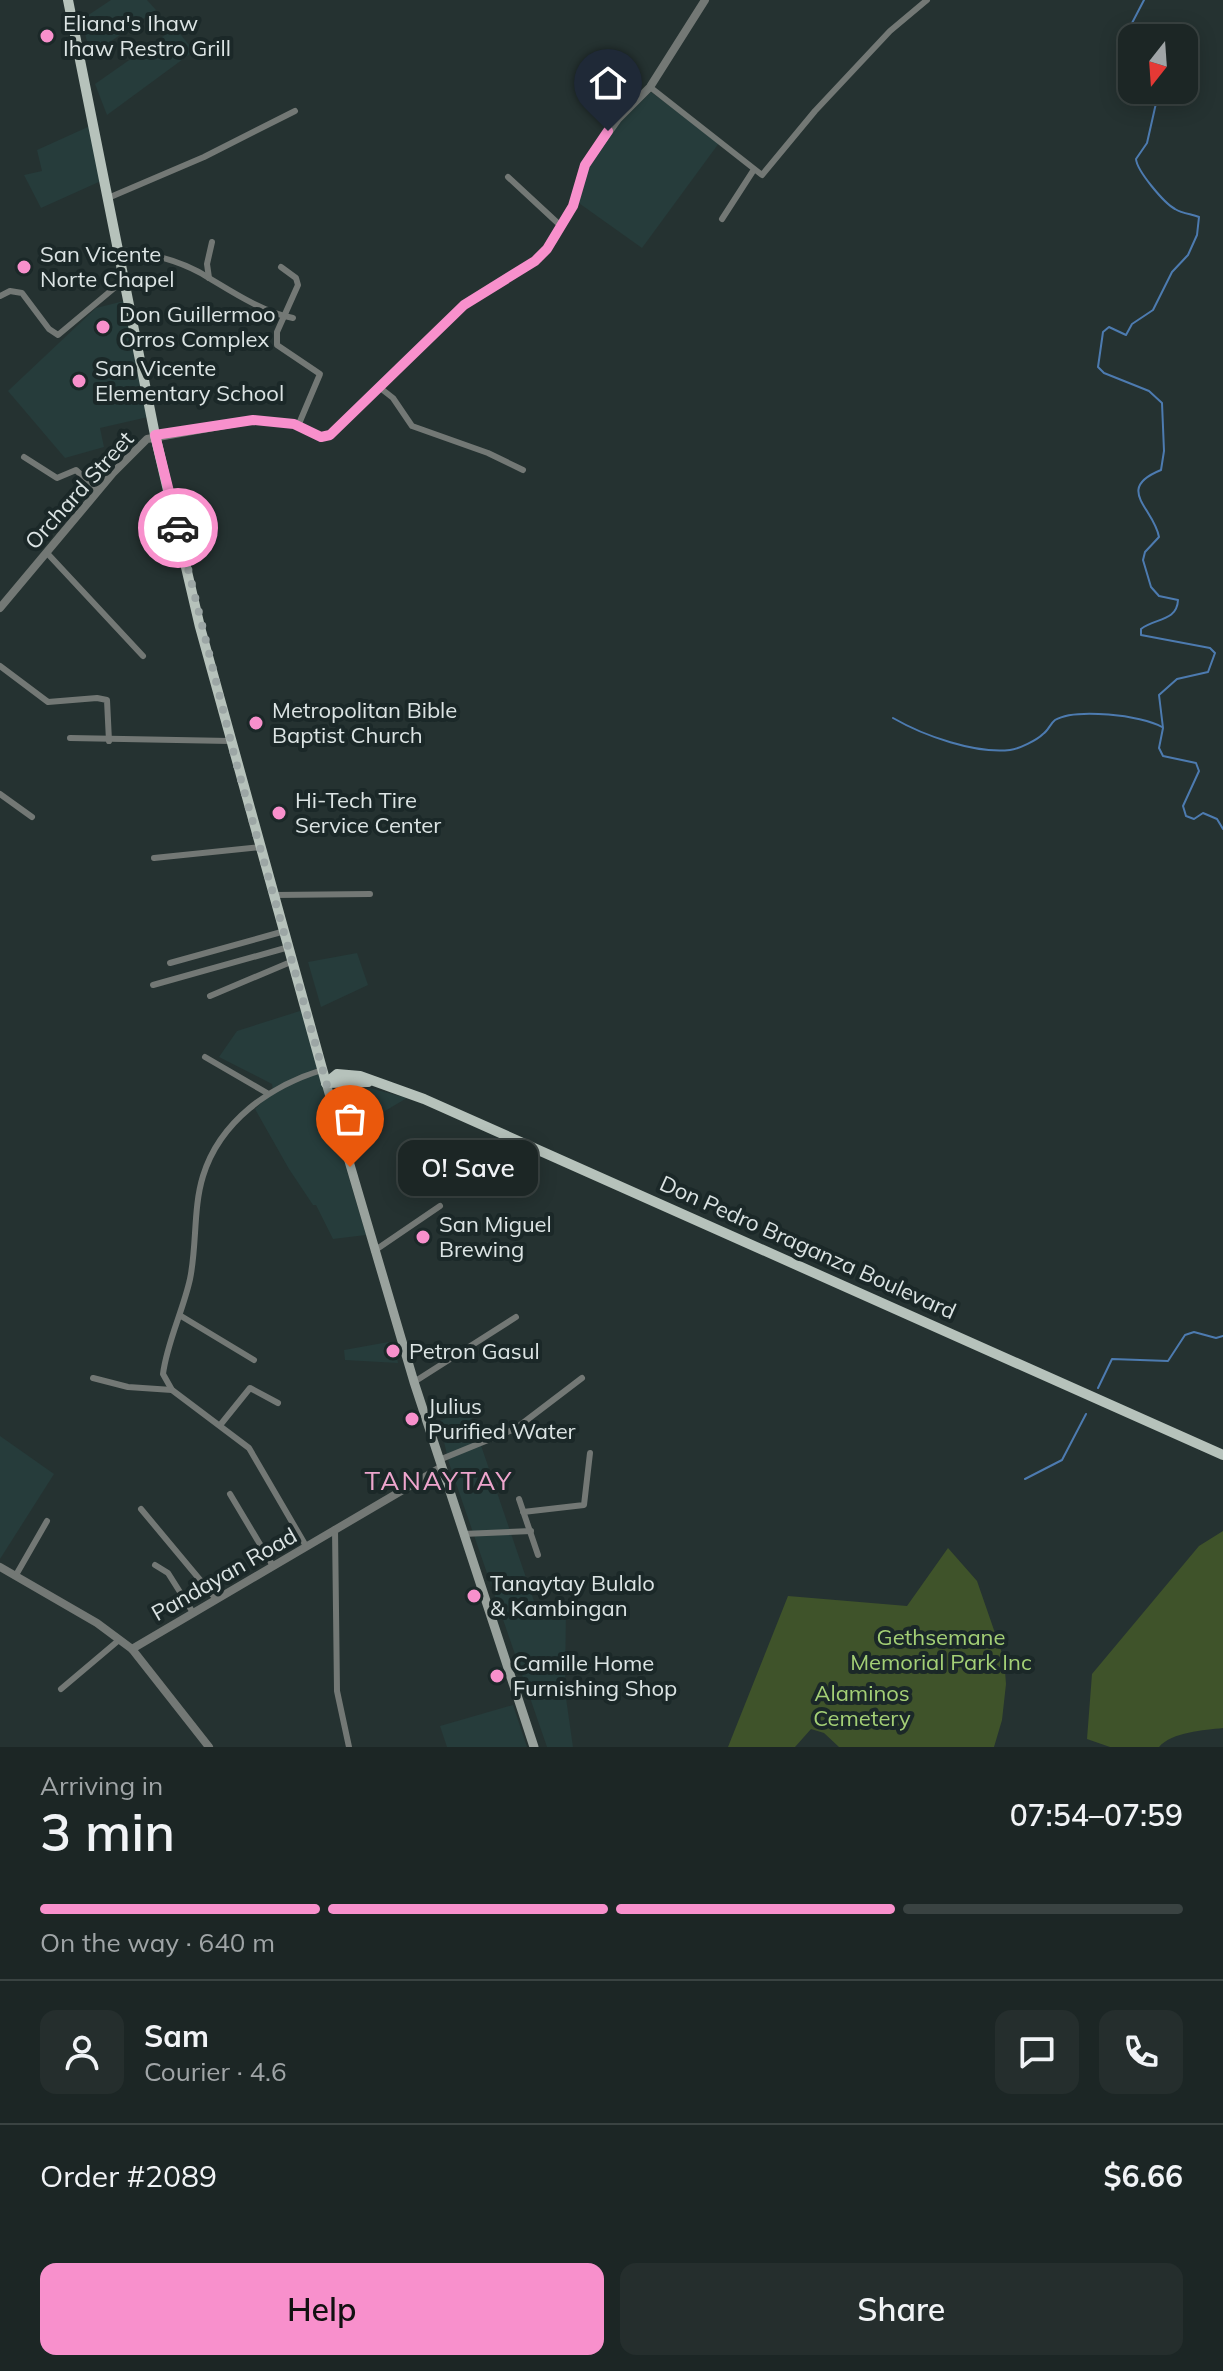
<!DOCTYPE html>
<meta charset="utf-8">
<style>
body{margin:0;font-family:Mulish,sans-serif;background:#252e2d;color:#f1f3f6;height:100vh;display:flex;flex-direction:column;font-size:30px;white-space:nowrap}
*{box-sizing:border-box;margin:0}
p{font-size:26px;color:#a0a5a7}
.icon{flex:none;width:44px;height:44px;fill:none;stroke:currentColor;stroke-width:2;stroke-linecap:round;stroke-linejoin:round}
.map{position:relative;height:1747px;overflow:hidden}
.side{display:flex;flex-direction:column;background:#1c2625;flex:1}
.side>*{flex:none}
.needle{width:52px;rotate:197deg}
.tools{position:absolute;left:1118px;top:24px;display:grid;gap:16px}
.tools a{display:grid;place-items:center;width:80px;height:80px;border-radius:16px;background:#1c2625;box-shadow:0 4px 20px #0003,0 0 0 2px #3a4342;font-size:40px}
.pin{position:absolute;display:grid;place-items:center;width:68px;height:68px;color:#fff;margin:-82px -34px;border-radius:50% 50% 50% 0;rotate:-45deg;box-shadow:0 0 8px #0007}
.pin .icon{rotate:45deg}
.courier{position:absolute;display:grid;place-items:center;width:80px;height:80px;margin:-40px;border:6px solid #f890cc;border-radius:50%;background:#fff;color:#222;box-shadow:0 2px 10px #0007}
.bubble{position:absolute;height:56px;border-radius:16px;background:#1c2625;box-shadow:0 4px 20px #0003,0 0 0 2px #3a4342;font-size:26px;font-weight:600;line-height:56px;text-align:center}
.summary em{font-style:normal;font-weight:600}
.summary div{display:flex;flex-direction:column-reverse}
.summary{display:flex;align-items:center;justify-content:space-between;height:136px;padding:0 40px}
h1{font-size:52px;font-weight:600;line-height:60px}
.bar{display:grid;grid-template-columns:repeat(4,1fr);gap:12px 8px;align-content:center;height:96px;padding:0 40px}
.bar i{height:10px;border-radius:6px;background:#3a4342}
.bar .current{background:#f890cc}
.bar p{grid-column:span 4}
.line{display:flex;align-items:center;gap:20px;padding:0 40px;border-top:2px solid #3a4342}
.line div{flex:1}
.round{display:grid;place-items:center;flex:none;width:84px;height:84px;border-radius:16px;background:#252e2d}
.cta{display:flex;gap:16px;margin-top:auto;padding:16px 40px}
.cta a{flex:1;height:92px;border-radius:16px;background:#f890cc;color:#111;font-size:32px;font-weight:600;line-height:92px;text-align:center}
.cta a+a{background:#252e2d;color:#f1f3f6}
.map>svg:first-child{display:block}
</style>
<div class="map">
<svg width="1223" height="1747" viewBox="0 0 1223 1747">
<rect width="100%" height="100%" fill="#253231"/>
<g fill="#263c3b">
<polygon points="111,0 147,0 156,10 91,55 81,20"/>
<polygon points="175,28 194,51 107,115 95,84"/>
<polygon points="651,92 719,143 642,248 576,201 590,165 616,126"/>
<polygon points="90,126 101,181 41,208 24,175 42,171 37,150"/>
<polygon points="124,301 148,417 100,428 104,447 65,458 8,391 96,308"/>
<polygon points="357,953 368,985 321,1007 308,962"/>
<polygon points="303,1010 333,1124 366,1235 333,1239 316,1205 313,1205 289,1169 255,1109 273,1091 272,1084 219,1057 237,1031"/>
<polygon points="370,1088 407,1098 356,1128 345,1101 353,1092"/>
<polygon points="394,1341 398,1363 345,1360 344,1350"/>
<polygon points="469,1410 536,1607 566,1607 565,1691 573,1747 547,1747 449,1463 439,1421"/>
<polygon points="0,1436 54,1474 0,1559"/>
<polygon points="513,1705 527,1747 447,1747 440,1726"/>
</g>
<g fill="#3f532a">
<path d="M1223,1531v197c-19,2 -51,4 -64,19h-49l-23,-8 5,-65 107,-128z"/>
<polygon points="948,1548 977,1581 1004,1659 1006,1684 1002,1720 994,1747 839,1747 824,1733 811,1729 795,1747 728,1747 788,1596 907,1606"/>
</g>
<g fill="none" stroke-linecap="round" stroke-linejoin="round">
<g stroke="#4d7bb0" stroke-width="2">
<polyline points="1132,63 1123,63 1117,58 1118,50 1144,0"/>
<path d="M1159,90l-12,53 -11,16c1,12 28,44 39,50 8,5 17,5 24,8l-2,18 -9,20 -16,17 -19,38 -21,14 -6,11 -17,-8 -6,5 -5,35 6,6 45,18 13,12 2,48 -3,19c-47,19 -7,38 -2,67l-14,15 -2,8 8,27 8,9 19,4c-1,22 -24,18 -37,29v6l69,13 5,5 -7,19 -31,7 -18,16 4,33 -4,20 4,8 33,7 3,8 -16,35 3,10 8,3 9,-6 14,6 6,10"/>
<path d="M893,718c31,18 83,36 117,32 9,-1 27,-10 33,-16 5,-3 7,-10 12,-14 20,-12 87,-5 107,7"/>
<polyline points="1098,1388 1112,1359 1168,1361 1185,1335 1194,1332 1216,1338 1223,1336"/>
<polyline points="1025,1479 1062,1460 1086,1414"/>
</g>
<g stroke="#737875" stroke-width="6">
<polyline points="650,87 762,175 815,111 890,31 927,0"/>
<polyline points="508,177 562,227"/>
<polyline points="108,198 204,157 295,111"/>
<polyline points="722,219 753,171"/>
<path d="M119,250c30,3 64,11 90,28 25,15 54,34 84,40"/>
<polyline points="281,267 296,278 298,285 277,332 277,345 320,374 298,426"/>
<polyline points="209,278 207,264 212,242"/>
<polyline points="0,296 10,291 22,293 49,329 58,335 125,279"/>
<polyline points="379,387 393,398 412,426 488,453 523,470"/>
<polyline points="24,457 57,478 76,470 98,491"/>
<polyline points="47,553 143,656"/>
<polyline points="0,666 48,702 97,698 107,700 109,741"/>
<polyline points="70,738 230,741"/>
<polyline points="0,794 32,817"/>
<polyline points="154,858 260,847"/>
<polyline points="275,895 370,894"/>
<polyline points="170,963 285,931"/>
<polyline points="153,985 289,947"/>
<polyline points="210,996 293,961"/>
<polyline points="205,1057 267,1093"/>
<polyline points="374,1251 440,1206"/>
<polyline points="181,1316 254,1360"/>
<polyline points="93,1378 128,1387 172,1390"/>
<polyline points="414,1382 516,1317"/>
<polyline points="221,1424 250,1388 278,1403"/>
<polyline points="439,1460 515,1429 582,1378"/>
<polyline points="230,1494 273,1566"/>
<polyline points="519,1499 538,1555"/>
<polyline points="141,1509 216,1599"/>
<polyline points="523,1512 584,1505 590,1453"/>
<polyline points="335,1529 337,1691 349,1747"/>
<polyline points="463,1534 531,1531"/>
<path d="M306,1546l-57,-98 -77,-58 -9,-16c4,-32 20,-63 27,-95 7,-33 3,-71 13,-103 17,-55 67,-90 119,-106"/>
<polyline points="155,1565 168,1573 192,1611"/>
<polyline points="16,1575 47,1521"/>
<polyline points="61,1689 119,1640"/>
</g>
<g stroke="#737875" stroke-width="8">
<polyline points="0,608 113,473 147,439 253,420 294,424 321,437 330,435 464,305 535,261 547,249 573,206 585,165 618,119 650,87 705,0"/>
<polyline points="0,1567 97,1623 132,1649 209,1747"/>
<polyline points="132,1649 442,1467"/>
</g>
<polyline stroke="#99a29d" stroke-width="9" points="326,1083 414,1382 534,1747"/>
<g stroke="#b6c2bb" stroke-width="10">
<polyline points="68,0 155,435 200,627 326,1083"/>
<polyline points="326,1083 337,1074 360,1076 424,1099 1223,1455"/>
<polyline points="326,1083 368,1082"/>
<polyline points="333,1108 336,1096 352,1083"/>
</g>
</g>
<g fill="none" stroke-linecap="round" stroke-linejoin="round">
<polyline stroke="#9ca6a5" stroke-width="8" stroke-dasharray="0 14.4" points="178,528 236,762 350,1167"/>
<polyline stroke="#f890cc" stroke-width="10" points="178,528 155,435 253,420 294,424 321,437 330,435 464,305 535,261 547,249 573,206 585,165 608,131"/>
</g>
<g fill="#f890cc" stroke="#1b2828" stroke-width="3">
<circle cx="47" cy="36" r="8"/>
<circle cx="24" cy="267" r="8"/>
<circle cx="103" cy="327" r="8"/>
<circle cx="79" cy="381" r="8"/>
<circle cx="256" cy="723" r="8"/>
<circle cx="279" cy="813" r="8"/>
<circle cx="423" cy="1237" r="8"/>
<circle cx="393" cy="1351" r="8"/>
<circle cx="412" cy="1419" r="8"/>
<circle cx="474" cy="1596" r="8"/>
<circle cx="497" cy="1676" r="8"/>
</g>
<g text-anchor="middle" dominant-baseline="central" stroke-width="8" stroke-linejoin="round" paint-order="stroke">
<g font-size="22" fill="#dce4e4" stroke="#1b2828" text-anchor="start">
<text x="63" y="23">Eliana's Ihaw<tspan x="63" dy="25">Ihaw Restro Grill</tspan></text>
<text x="40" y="254">San Vicente<tspan x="40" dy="25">Norte Chapel</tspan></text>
<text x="119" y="314">Don Guillermoo<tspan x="119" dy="25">Orros Complex</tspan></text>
<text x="95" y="368">San Vicente<tspan x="95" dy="25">Elementary School</tspan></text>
<text x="272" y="710">Metropolitan Bible<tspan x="272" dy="25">Baptist Church</tspan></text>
<text x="295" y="800">Hi-Tech Tire<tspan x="295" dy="25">Service Center</tspan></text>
<text x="439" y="1224">San Miguel<tspan x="439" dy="25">Brewing</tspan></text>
<text x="409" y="1351">Petron Gasul</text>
<text x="428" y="1406">Julius<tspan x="428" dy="25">Purified Water</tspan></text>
<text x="490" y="1583">Tanaytay Bulalo<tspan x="490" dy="25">&amp; Kambingan</tspan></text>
<text x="513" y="1663">Camille Home<tspan x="513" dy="25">Furnishing Shop</tspan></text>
</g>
<g font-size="22" fill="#dce4e4" stroke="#1b2828">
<text transform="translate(79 490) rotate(-48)">Orchard Street</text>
<text transform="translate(808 1247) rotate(24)">Don Pedro Braganza Boulevard</text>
<text transform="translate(224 1574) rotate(-30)">Pandayan Road</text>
</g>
<g font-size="22" fill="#a4d076" stroke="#1b2828">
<text x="941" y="1637">Gethsemane<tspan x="941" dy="25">Memorial Park Inc</tspan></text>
<text x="862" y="1693">Alaminos<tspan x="862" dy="25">Cemetery</tspan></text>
</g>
<g font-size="26" letter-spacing="2" fill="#eea5cd" stroke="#1b2828">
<text x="439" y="1480">TANAYTAY</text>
</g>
</g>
</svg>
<div class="tools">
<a><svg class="needle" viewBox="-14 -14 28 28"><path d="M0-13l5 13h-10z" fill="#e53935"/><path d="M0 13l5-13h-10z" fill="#a0a5a7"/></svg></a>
</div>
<div class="pin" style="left:350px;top:1167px;background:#ea580c"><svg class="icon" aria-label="bag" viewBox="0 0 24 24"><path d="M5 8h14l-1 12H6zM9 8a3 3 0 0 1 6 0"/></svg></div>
<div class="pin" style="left:608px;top:131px;background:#1f2937"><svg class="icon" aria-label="home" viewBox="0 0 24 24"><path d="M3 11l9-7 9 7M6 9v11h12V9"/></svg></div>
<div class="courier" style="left:178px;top:528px"><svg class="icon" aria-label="car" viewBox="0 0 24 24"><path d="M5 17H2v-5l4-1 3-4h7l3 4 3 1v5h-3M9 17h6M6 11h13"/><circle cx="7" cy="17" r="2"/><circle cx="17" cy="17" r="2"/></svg></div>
<div class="bubble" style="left:398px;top:1140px;width:140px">O! Save</div>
</div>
<section class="side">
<div class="summary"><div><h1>3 min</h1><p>Arriving in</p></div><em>07:54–07:59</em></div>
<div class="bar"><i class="current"></i><i class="current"></i><i class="current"></i><i></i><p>On the way · 640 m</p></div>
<div class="line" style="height:144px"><a class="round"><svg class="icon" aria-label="person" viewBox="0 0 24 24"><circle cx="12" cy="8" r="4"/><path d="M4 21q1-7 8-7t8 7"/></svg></a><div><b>Sam</b><p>Courier · 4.6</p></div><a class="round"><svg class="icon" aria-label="chat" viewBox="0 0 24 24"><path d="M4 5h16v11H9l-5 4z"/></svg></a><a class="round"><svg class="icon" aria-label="phone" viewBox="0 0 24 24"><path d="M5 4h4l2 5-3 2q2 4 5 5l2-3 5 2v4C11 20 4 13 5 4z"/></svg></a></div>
<div class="line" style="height:104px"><div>Order #2089</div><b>$6.66</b></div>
<div class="cta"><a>Help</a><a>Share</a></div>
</section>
